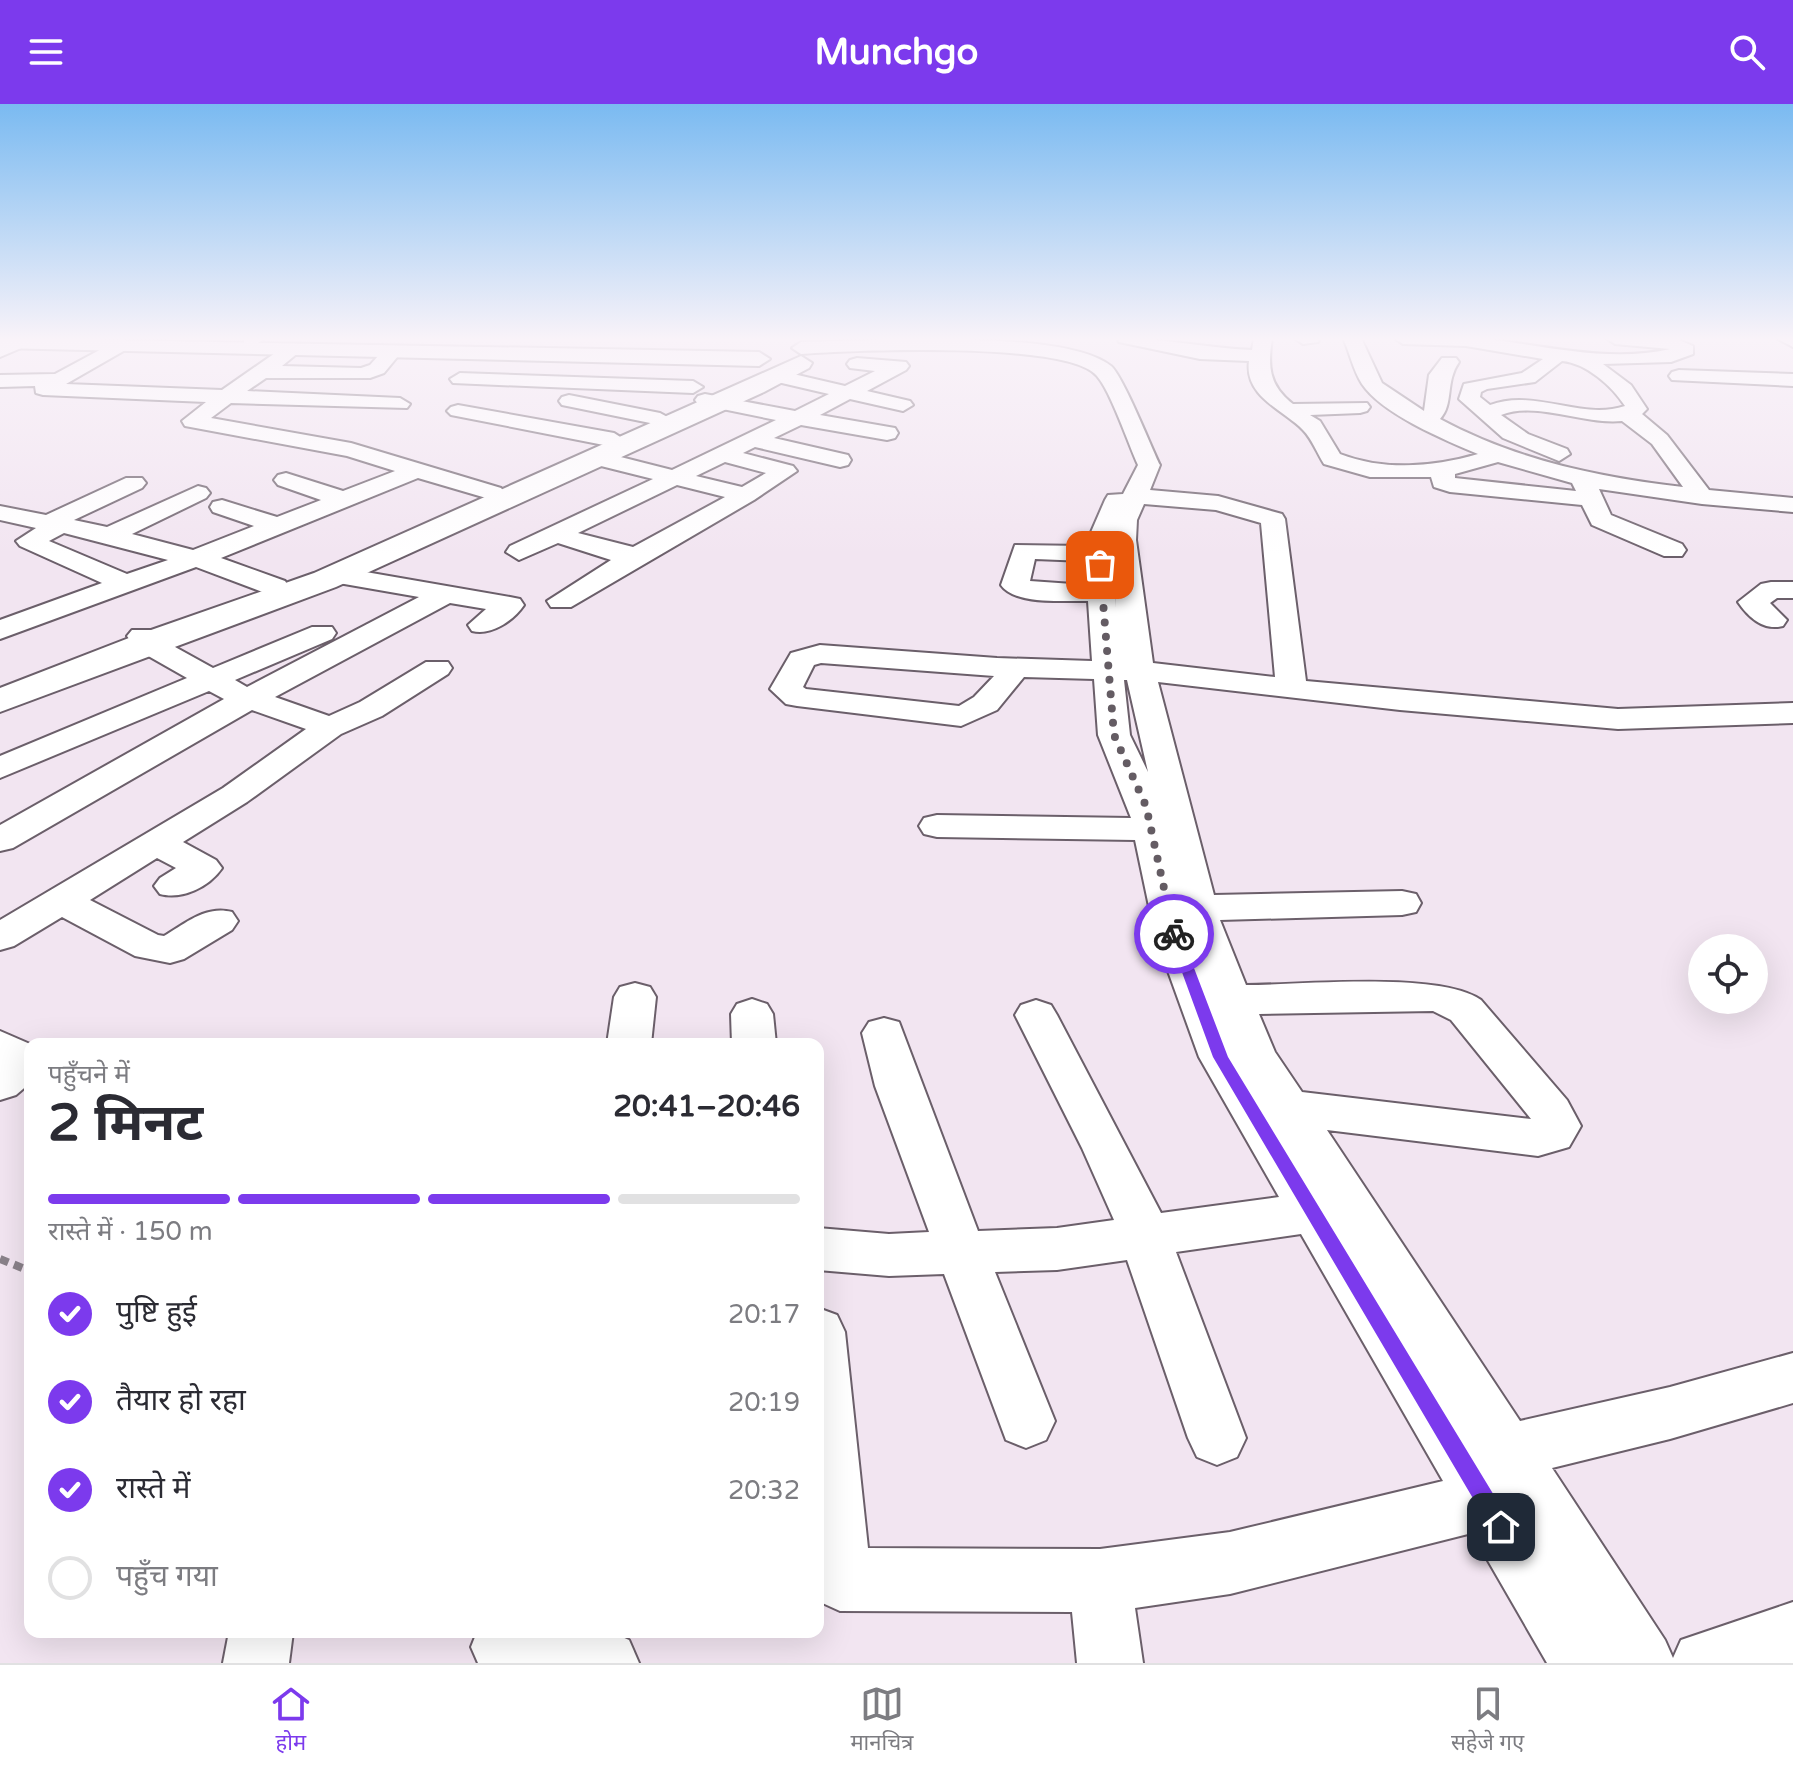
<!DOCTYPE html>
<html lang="hi">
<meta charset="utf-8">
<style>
body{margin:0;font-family:"Varela Round","Noto Sans Devanagari",sans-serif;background:#f2f2f3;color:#2b2b33;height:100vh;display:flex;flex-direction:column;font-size:30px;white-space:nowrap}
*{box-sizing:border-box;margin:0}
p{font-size:26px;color:#7c7c81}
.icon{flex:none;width:44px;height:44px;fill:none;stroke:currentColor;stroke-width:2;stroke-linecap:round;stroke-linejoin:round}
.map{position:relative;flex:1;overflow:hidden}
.details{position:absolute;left:24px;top:934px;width:800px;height:600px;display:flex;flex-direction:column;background:#fff;border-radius:16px;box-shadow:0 8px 32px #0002}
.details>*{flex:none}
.fabs{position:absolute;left:1688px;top:830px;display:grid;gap:16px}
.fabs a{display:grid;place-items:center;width:80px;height:80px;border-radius:50%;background:#fff;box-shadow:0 8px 32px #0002;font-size:40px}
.pin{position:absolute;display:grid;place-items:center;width:68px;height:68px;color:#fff;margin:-34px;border-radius:16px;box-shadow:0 4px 12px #0006}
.courier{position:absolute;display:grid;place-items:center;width:80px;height:80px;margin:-40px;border:6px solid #7c3aed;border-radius:50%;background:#fff;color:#222;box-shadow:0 2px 10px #0007}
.overview em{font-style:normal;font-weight:700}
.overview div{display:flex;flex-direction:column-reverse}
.overview{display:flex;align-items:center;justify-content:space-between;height:136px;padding:0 24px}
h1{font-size:52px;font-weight:700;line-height:60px}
.bar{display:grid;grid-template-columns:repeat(4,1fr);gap:12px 8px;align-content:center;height:96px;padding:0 24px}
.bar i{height:10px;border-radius:6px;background:#e1e1e2}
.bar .active{background:#7c3aed}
.bar p{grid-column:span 4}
ol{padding:0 24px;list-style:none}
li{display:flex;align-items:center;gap:24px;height:88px}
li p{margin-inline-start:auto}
li .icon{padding:8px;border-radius:50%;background:#7c3aed;color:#fff;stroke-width:4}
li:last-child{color:#7c7c81}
li i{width:44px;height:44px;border:4px solid #e1e1e2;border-radius:50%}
header{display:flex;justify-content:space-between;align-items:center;height:104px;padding:0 24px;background:#7c3aed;color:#fff;font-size:36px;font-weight:700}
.tab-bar{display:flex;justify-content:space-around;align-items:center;height:112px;border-top:2px solid #e1e1e2;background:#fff;font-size:22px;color:#7c7c81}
.tab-bar a{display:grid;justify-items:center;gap:4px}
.tab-bar .active{color:#7c3aed}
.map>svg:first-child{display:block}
</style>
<header><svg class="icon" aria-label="menu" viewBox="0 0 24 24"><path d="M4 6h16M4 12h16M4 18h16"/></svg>Munchgo<svg class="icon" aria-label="search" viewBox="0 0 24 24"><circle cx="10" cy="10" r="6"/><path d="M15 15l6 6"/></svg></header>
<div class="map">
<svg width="1793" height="1559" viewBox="0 0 1793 1559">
<rect width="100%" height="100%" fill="#f2e5f1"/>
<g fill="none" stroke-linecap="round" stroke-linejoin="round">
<defs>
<g id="minor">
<polygon points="244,234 266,234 251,243 244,241"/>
<path d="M1117,234c45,0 89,10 135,12l2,-12h18c-4,27 -4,47 21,66l74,-1 3,4 -3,4 -7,2 -50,2 10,6 20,33c44,17 94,13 138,0 -33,-14 -96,-40 -116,-70 -9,-14 -12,-31 -19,-46h18l21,45 42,28 5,-36 13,-17h14l3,4c-14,20 -5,42 -19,57 76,41 158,58 243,68l-31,-43 -30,-23c-38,4 -85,-20 -121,-6l27,19 39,15 3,5 -11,7 -56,-23 -44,-39 5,-15 58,-11 21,-14 -77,-13 -63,-2 -9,-6c28,-1 58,-3 86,0 62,7 129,25 190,11l-55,-5 -9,-6h68l19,8v8l-22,8 -68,2 28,21 16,24 -5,5 25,21 42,55 84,8v14l-91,-8 -103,-15 12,26 71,29 4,6 -4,6h-18l-72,-31 -10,-20 -132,-13 -16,-5 -3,-10h-61l-46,-13c-7,-11 -12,-25 -21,-34 -19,-20 -59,-33 -54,-69l-49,-2 -81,-17zM1562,257c24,2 50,25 63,45 -44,15 -90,-18 -135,-1l-10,-8 1,-5 6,-3 48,-7zM1498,358l74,21 4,8 -121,-13v-4z"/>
<polygon points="1294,234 1320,234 1318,238 1303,240"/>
<polygon points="1776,234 1793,234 1793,243"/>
<polygon points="17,235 26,234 33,239 0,253 0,241"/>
<path d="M120,235l7,2v8l-61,35 156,6 66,-46h14l2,4 -22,18 79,2 9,-3 17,-19h14l2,4 -19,23 -14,5h-104l-19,13 153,7 10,6 -3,4 -176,-5 -20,15 140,25 150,45 4,5 -12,7 -75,-22 -197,80 64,23 4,6 -4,6h-20l-69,-26 -196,72v-19l102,-37 -82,-37 -4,-5 20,-13 -36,-8v-14l46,9 80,-37h16l4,5 -4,5 -68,32 33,7 91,-41 8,2 4,5 -4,5 -74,36 61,16 61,-24 -41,-14 -3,-5 3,-5 9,-2 55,17 44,-17 -43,-15 -4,-5 4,-5 8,-2 57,18 52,-20 -48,-15 -162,-30 -3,-5 24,-19 -163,-7 -7,-2 -1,-7 -35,1v-12l55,-1zM64,429l104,27 -41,14 -78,-33z"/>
<path d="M911,235c48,1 163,-2 200,27 12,10 40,81 49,99l-10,25 68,6 64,18 3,5 21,162 312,28 175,-6v20l-175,6 -218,-19 -242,-28 56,213 188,-4 14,3 5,9 -5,9 -14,3 -182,5 26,65c56,0 193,-14 235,15l86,100 14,26 -12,21 -31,9 -211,-26 193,291 150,-34 123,-34v50l-123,36 -118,29 113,172 8,18 8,-18 112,-38v61h-246l-75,-130 -242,61 -95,14 8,55h-66l-5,-51 -232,-1 -22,-10v-293l19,7 8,17 23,216 232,1 130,-17 213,-51 -142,-247 -125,18 70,186 -9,19 -20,8 -20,-8 -9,-19 -61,-178 -70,10 -62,2 60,149 -9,19 -20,8 -20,-8 -62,-166 -55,2 -71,-6v-42l71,6 40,-2 -54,-146 -13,-53 7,-11 15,-4 15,4 79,209 79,-3 57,-8 -32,-72 -67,-133 6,-10 15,-5 15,5 6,10 104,198 118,-16 -80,-140 -44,-122 -20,-95 -198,-3 -13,-3 -5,-8 5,-8 13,-3 194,3 -33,-83 -4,-56 -70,-2 -27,33 -36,16 -164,-20 -11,-2 -16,-15 21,-36 29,-8 177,13 95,3 -4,-60c-23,-1 -72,5 -87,-16l14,-40 70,1 20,-46 3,-5 15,-1 15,-29c-10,-22 -27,-73 -41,-89 -28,-35 -247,-26 -296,-22l-9,-6 9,-6zM1144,400l72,6 45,13 14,154 -122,-14 -17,-123 1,-20zM1111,443l5,61 -6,-59zM1035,455l50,2 2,24 -57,-4zM821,559l173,13 -20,21 -15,9 -153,-17 -3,-2 11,-22zM1124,576h3l21,92 -18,-37zM1433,907l18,9 80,99 -229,-27 -27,-40 -16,-38z"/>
<path d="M857,254l49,4 3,4 -3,4 -39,21 43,10 3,4 -10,6 -53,-12 -30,16 75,13 3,5 -3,5 -8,2 -86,-15 -27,13 74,17 3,5 -3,5 -8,2 -85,-20 -12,6 50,13 4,5 -43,29 -183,107h-20l-4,-6 64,-41 -53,-17 -39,17 -13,-8 4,-6 143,-67 -64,-16 -3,-5 3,-5 8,-2 75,19 104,-50 -78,-16 -3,-4 3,-4 7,-2 90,17 34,-17 -60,-14 -3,-4 3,-4 7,-2 69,16 30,-15 -25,-3 -3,-4 3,-4zM725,358l41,11 -24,14 -46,-11zM677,381l48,12 -92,50 -55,-14z"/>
<polygon points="1679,266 1793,270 1793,282 1672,276 1669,272 1672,268"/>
<polygon points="460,269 693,277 703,283 693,289 453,279 450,275"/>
<polygon points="569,291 660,309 671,315 660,321 562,301 559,297 562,293"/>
<polygon points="458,301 614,329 625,336 614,343 451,311 447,307 451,303"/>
<path d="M337,463l173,30 10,2 4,6c-11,16 -33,31 -52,26l-4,-6 18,-16 -36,-6 -175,94 54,19 31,-14 66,-40h22l4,6 -4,6 -66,42 -41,18 -94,68 -64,40 33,18 6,8c-13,19 -40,32 -62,26l-6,-8 6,-8 16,-10 -19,-10 -67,42 68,35 6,1c22,-13 42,-31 68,-24l6,9 -6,9 -48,29 -14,4 -35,-7 -73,-39 -48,29 -14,4v-30l223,-132 83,-59 -54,-19 -239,138 -13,3v-26l224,-126 -15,-8 -209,87v-22l187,-78 -51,-29 -9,-13 5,-6h20l5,7 56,31 99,-41h20l4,6 -4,6 -97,41 12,7 172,-90 -92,-16 -3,-6 3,-6z"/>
<path d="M1771,478h22v16h-16l-7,5 17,17 -4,6c-19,5 -34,-8 -45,-24l23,-18z"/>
<polygon points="635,879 650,883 656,893 651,940 607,940 614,893 620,883"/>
<polygon points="752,895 767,900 773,910 776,940 732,940 731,910 737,900"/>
<polygon points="0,927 30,940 30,979 16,991 0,996"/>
<polygon points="229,1528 293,1528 289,1559 223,1559"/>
<polygon points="477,1528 611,1528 629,1536 639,1559 478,1559 471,1543"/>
</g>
<g id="major">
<polygon points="0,234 759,248 770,255 759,262 0,244"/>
<polygon points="801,252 812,259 809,264 764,288 336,483 0,608 0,584 134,532 314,469"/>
</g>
</defs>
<use href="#minor" stroke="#6b5f6a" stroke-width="4"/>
<use href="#major" stroke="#6b5f6a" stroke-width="4"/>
<polyline stroke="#8a828a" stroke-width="8" stroke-dasharray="9 6" stroke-linecap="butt" points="0,1155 30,1167"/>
<use href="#minor" fill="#fff" fill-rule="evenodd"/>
<use href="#major" fill="#fff" fill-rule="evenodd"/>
</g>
<linearGradient id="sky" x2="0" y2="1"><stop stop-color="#7abaf1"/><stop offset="0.52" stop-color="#f9f3f9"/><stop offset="1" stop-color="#f9f3f9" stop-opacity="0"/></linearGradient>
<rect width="1793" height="452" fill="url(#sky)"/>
<polygon fill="#7c3aed" points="1174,826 1181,830 1228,953 1509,1416 1512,1423 1509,1430 1501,1433 1494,1430 1213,953 1168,830"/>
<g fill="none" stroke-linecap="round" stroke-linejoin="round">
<polyline stroke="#645c63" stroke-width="8" stroke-dasharray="0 14.4" points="1100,461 1114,631 1146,702 1174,830"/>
</g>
</svg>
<div class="fabs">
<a><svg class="icon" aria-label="locate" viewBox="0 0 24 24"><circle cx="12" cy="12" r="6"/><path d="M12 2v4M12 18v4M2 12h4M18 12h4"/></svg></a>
</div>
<div class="pin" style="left:1100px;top:461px;background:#ea580c"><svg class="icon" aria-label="bag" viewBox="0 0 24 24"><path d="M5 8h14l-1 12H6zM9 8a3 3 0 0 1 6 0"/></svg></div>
<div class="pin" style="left:1501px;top:1423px;background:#1f2937"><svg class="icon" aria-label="home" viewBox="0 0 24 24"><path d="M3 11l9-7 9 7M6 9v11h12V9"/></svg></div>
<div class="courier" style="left:1174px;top:830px"><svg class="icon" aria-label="bike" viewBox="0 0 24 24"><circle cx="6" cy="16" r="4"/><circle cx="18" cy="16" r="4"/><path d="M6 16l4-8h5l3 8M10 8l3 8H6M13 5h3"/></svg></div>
<section class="details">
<div class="overview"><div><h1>2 मिनट</h1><p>पहुँचने में</p></div><em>20:41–20:46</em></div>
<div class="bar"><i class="active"></i><i class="active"></i><i class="active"></i><i></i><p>रास्ते में · 150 m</p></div>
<ol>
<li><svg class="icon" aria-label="check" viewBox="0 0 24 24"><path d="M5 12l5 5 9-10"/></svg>पुष्टि हुई<p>20:17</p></li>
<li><svg class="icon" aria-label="check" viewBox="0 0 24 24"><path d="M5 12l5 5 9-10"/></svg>तैयार हो रहा<p>20:19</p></li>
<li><svg class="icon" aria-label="check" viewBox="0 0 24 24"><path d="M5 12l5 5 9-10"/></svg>रास्ते में<p>20:32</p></li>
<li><i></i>पहुँच गया</li>
</ol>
</section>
</div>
<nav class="tab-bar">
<a class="active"><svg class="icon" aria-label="home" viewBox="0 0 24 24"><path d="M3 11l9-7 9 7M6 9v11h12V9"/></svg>होम</a>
<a><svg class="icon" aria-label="map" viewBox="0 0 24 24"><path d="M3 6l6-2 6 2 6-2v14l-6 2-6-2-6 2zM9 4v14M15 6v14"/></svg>मानचित्र</a>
<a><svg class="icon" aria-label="saved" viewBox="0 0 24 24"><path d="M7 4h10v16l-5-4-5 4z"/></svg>सहेजे गए</a>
</nav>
